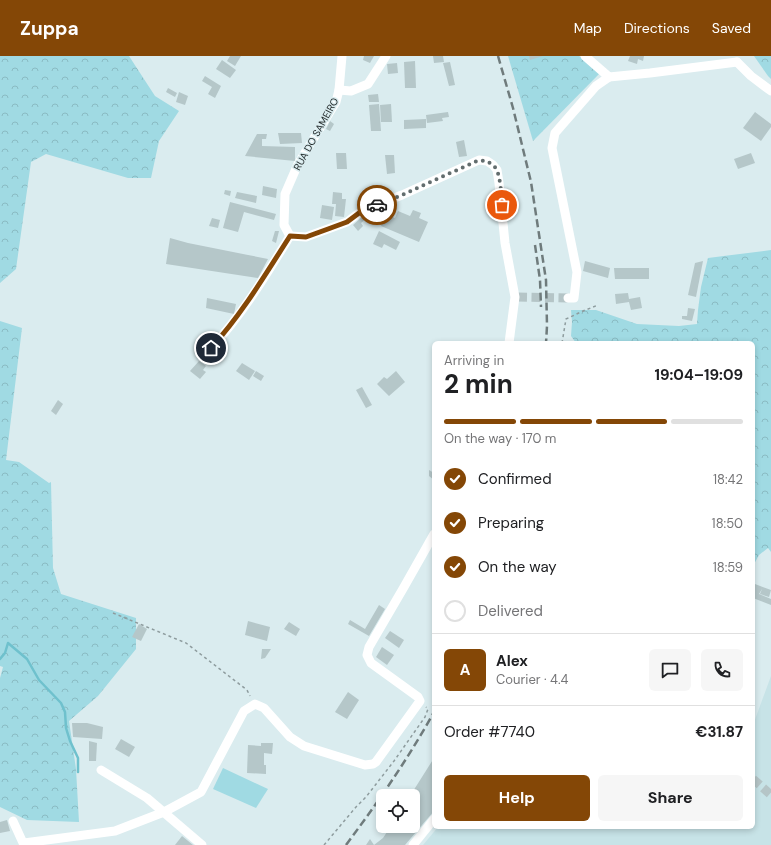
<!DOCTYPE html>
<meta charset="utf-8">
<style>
body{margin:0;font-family:"DM Sans",sans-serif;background:#f6f6f6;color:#202124;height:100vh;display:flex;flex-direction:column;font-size:15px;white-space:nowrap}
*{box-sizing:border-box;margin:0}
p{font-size:13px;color:#757577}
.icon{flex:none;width:22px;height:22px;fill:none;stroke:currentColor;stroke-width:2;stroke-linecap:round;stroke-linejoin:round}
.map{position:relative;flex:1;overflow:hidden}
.sheet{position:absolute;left:432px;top:285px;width:323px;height:488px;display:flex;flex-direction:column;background:#fff;border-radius:6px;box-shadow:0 2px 6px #0003}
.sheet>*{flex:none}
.fabs{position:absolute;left:376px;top:733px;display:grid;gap:8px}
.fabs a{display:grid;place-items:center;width:44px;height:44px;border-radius:6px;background:#fff;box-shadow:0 2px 6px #0003;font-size:20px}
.pin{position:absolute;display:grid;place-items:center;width:34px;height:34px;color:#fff;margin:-17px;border:2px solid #fff;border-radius:50%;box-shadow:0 1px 4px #0007}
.courier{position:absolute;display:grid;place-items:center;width:40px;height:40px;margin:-20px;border:3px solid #844706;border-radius:50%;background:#fff;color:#222;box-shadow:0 1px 5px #0007}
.overview em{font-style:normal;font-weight:700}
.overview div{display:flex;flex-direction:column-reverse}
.overview{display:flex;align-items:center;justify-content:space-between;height:68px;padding:0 12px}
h1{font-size:26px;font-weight:700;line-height:30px}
.bar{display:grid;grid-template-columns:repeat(4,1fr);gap:6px 4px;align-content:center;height:48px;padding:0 12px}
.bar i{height:5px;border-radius:3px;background:#e0e0e0}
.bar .selected{background:#844706}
.bar p{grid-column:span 4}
.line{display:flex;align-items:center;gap:10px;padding:0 12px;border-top:1px solid #e0e0e0}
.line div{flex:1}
.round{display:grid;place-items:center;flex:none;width:42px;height:42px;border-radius:6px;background:#f6f6f6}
ol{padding:0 12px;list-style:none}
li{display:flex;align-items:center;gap:12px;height:44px}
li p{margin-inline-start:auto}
li .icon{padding:4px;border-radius:50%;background:#844706;color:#fff;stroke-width:4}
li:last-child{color:#757577}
li i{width:22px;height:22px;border:2px solid #e0e0e0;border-radius:50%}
.button{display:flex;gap:8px;margin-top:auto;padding:8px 12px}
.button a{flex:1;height:46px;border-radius:6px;background:#844706;color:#fff;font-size:16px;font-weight:700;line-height:46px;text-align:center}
.button a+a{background:#f6f6f6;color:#202124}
header{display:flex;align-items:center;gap:24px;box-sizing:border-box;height:56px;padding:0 20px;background:#844706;color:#fff}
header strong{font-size:19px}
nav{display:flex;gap:22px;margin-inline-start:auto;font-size:14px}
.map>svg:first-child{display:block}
</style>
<header>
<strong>Zuppa</strong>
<nav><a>Map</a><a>Directions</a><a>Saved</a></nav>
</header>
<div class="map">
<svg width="771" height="789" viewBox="0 0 771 789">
<defs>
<pattern id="forest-crowns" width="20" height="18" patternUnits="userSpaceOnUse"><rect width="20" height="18" fill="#a0dae3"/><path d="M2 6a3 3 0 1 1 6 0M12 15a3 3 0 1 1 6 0" fill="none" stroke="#8abbc3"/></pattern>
</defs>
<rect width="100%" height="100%" fill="#daecef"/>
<polygon fill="#c7e3e7" points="771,620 771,789 423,789 438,771 753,771 753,669"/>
<polygon fill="#a0dae3" points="223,712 268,733 256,752 213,733"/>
<g fill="url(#forest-crowns)">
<polygon points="0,0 129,0 155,40 179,55 159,85 151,122 128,122 46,98 31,106 16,213 0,227"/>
<polygon points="508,0 579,0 602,15 533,85"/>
<polygon points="754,0 771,0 771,23 768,20"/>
<polygon points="771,194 771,496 768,492 759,499 753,510 753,287 576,287 571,280 572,266 571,254 596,254 637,268 679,270 697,268 698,254 701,231 708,202"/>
<polygon points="0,265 22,272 6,404 19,406 49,427 51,426 53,512 61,538 136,562 136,593 98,640 69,665 76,713 79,766 27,764 0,751 0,622 3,611 0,610"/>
</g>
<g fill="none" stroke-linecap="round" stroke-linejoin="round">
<polyline stroke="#6fc1cd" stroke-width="2.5" points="0,603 5,597 8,587 27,603 39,624 61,647 65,656 66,672 70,685 78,702 78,716"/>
</g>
<g fill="#b5c7c9">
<polygon points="230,0 241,0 235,10 227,5"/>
<polygon points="364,0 374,0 370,7 363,4"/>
<polygon points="433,0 443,0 444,6 434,7"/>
<polygon points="529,0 543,0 530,4"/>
<polygon points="630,0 644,0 643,5 638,3 637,8 628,5"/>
<polygon points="222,4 236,14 230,22 216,13"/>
<polygon points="415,5 416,32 405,32 404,6"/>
<polygon points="450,6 455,29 449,30 443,7"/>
<polygon points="397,7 398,17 388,18 387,8"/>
<polygon points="205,20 221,30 215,42 208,38 212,31 202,25"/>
<polygon points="168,32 177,37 175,41 166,36"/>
<polygon points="179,36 188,40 185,49 176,46"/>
<polygon points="378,38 379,46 369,46 368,39"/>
<polygon points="379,48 381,75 371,75 369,49"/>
<polygon points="391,48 392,66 381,66 380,49"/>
<polygon points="448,56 449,61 442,62 443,65 427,67 426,59"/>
<polygon points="755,56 771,68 771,71 761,85 743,72"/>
<polygon points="426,63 426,72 404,73 404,64"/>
<polygon points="330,65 334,68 330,75 326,73"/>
<polygon points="278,77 301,77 302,87 280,88"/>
<polygon points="257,78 267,78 266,83 262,83 262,90 295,91 295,105 245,100"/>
<polygon points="464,84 467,100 459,101 456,86"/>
<polygon points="336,97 346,97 347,113 337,113"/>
<polygon points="751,97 755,107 738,113 734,103"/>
<polygon points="385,99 394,99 395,117 387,118"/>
<polygon points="263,130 277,133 276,142 262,139"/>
<polygon points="225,134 231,135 230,140 224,138"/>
<polygon points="237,136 257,140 256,147 235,142"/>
<polygon points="333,136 342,137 342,143 346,143 344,161 335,160 336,148 332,148"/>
<polygon points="230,146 276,158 274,164 244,156 238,176 223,172"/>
<polygon points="322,149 334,151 332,164 320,162"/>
<polygon points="375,153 395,162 398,155 410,160 413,154 421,157 419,162 428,166 419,186 381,170 382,168 371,163"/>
<polygon points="364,159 367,162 361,167 363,170 358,175 353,169"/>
<polygon points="212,162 220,164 218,172 209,170"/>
<polygon points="275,175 279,175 276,187 272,185"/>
<polygon points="379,175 400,186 396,194 384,188 382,192 373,188"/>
<polygon points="170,182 188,187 268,203 258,222 166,208"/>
<polygon points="585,205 610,212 608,222 583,215"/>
<polygon points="703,205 696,241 688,239 695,207"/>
<polygon points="614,212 649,212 649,223 615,223"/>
<polygon points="628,237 629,243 640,241 642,252 631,254 629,246 616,248 615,238"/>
<polygon points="207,242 236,248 234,258 206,252"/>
<polygon points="688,252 695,253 692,265 682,263 682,260 687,260"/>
<polygon points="199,305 206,310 203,314 206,316 200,323 190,315"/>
<polygon points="242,307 255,315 249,324 236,315"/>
<polygon points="256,315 264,320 261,325 253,320"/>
<polygon points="396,315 405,326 389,340 377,328 384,321 387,323"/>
<polygon points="362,331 372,349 366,352 356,334"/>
<polygon points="58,344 63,348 56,359 51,355"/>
<polygon points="429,414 434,417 434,424 429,420"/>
<polygon points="755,528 771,534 769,541 760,538 762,533 759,538 771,543 771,549 753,542 753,532"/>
<polygon points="379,549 385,553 369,580 348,568 350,564 365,573"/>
<polygon points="248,565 270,571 267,585 245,579"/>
<polygon points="289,566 300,573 296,580 284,573"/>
<polygon points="139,568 147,573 141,585 132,581"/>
<polygon points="390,575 404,584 399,592 385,582"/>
<polygon points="382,591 394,599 387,609 376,601"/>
<polygon points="262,593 271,593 265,602 261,603"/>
<polygon points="348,636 359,644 347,663 335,656"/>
<polygon points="72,667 87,667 103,671 102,683 73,681"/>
<polygon points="121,683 135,691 129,701 115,693"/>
<polygon points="89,685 97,687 96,705 89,705"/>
<polygon points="261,687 273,687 272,698 264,697 264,709 266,709 266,718 247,717 248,689 261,690"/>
<polygon points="434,702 434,755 405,789 366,789 370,783 374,789 383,782 391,770 413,770 413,740 410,740"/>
<polygon points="7,764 10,775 0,777 0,766"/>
<polygon points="182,780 193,789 175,789"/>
</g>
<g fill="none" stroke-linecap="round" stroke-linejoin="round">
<g stroke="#b5c5c7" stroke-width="9" stroke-dasharray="9 4.5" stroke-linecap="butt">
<polyline points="518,241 568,242"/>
<polyline points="753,723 771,739"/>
</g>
<g stroke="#8e9c9e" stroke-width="1.5" stroke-dasharray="3 3" stroke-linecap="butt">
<polyline points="562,287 566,263 583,255 598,249"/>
<polyline points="113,557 186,587 247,634 250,640"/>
<polyline points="324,789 356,751 366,741 394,705 425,661 428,653 426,651"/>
</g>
<g stroke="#fff" stroke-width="9">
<polyline points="585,0 609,21 650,17 737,6"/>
<polyline points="737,6 751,20 771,35"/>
<polyline points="339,34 351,35 368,28 386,0"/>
<polyline points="290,180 306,181 347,166 363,154 402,139 479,104 487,105 493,109 497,114 499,127 505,187 515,241 509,287"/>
<polyline points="290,180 284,169 285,138 298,108 336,46 339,34 342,0"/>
<polyline points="568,242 574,242 577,216 552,92 555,77 596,30 609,21"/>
<path d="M211,292c31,-33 55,-73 79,-112"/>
<polyline points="101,714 147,742 202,789"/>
<polyline points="13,765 24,789"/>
<polyline points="24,787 115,775 164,756 201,736 244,655 255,648 264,652 290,681 304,690 365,709 373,708 376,706 420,645 418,641 371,607 367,599 369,591 404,531 434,478"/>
<polyline points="413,789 434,763"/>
</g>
<g stroke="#6f7b7c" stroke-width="2.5" stroke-dasharray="8 4" stroke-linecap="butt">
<polyline points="498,0 513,52 531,126 546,224 547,270 546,287"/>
<polyline points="535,189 540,224 541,251"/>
<path d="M346,789c32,-43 62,-86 88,-133"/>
</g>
</g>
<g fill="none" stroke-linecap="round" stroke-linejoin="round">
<path stroke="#626d6e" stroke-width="4" stroke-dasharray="0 7.2" d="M377,149l25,-10 77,-35c6,1 11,2 15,6 7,7 7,29 8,39"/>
<path stroke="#844706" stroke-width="5" d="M211,292c31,-34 54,-73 79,-112l16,1 22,-8 19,-7 16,-12 14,-5"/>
</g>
<g text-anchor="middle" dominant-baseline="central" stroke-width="3" stroke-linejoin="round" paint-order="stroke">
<g font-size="10" fill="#212829" stroke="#daecef">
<text transform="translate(316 78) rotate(-61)">RUA DO SAMEIRO</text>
</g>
</g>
</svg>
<div class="fabs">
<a><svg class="icon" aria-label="locate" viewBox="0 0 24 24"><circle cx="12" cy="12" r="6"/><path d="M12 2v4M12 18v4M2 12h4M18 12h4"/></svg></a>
</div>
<div class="pin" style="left:502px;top:149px;background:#ea580c"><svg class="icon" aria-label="bag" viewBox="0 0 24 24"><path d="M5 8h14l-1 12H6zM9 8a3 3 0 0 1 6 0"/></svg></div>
<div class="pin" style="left:211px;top:292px;background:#1f2937"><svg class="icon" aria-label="home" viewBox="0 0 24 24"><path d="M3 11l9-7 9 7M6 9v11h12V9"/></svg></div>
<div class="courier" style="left:377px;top:149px"><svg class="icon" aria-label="car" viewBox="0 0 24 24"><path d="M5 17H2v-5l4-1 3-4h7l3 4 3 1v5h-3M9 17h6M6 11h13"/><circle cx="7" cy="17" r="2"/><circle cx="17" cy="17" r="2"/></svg></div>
<section class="sheet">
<div class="overview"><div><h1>2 min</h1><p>Arriving in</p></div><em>19:04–19:09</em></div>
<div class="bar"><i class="selected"></i><i class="selected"></i><i class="selected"></i><i></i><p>On the way · 170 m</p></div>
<ol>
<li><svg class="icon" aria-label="check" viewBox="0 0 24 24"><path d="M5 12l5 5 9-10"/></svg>Confirmed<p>18:42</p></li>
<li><svg class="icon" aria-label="check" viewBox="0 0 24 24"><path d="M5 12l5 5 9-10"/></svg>Preparing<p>18:50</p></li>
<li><svg class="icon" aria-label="check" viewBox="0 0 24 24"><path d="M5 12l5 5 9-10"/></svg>On the way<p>18:59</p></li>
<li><i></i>Delivered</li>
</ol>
<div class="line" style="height:72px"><b class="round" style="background:#844706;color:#fff">A</b><div><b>Alex</b><p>Courier · 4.4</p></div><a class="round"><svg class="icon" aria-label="chat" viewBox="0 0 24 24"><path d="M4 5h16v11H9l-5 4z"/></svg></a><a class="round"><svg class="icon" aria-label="phone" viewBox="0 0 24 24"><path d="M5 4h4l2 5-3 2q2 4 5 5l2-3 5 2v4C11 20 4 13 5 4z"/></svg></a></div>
<div class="line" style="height:52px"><div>Order #7740</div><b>€31.87</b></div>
<div class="button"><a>Help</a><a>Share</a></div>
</section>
</div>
